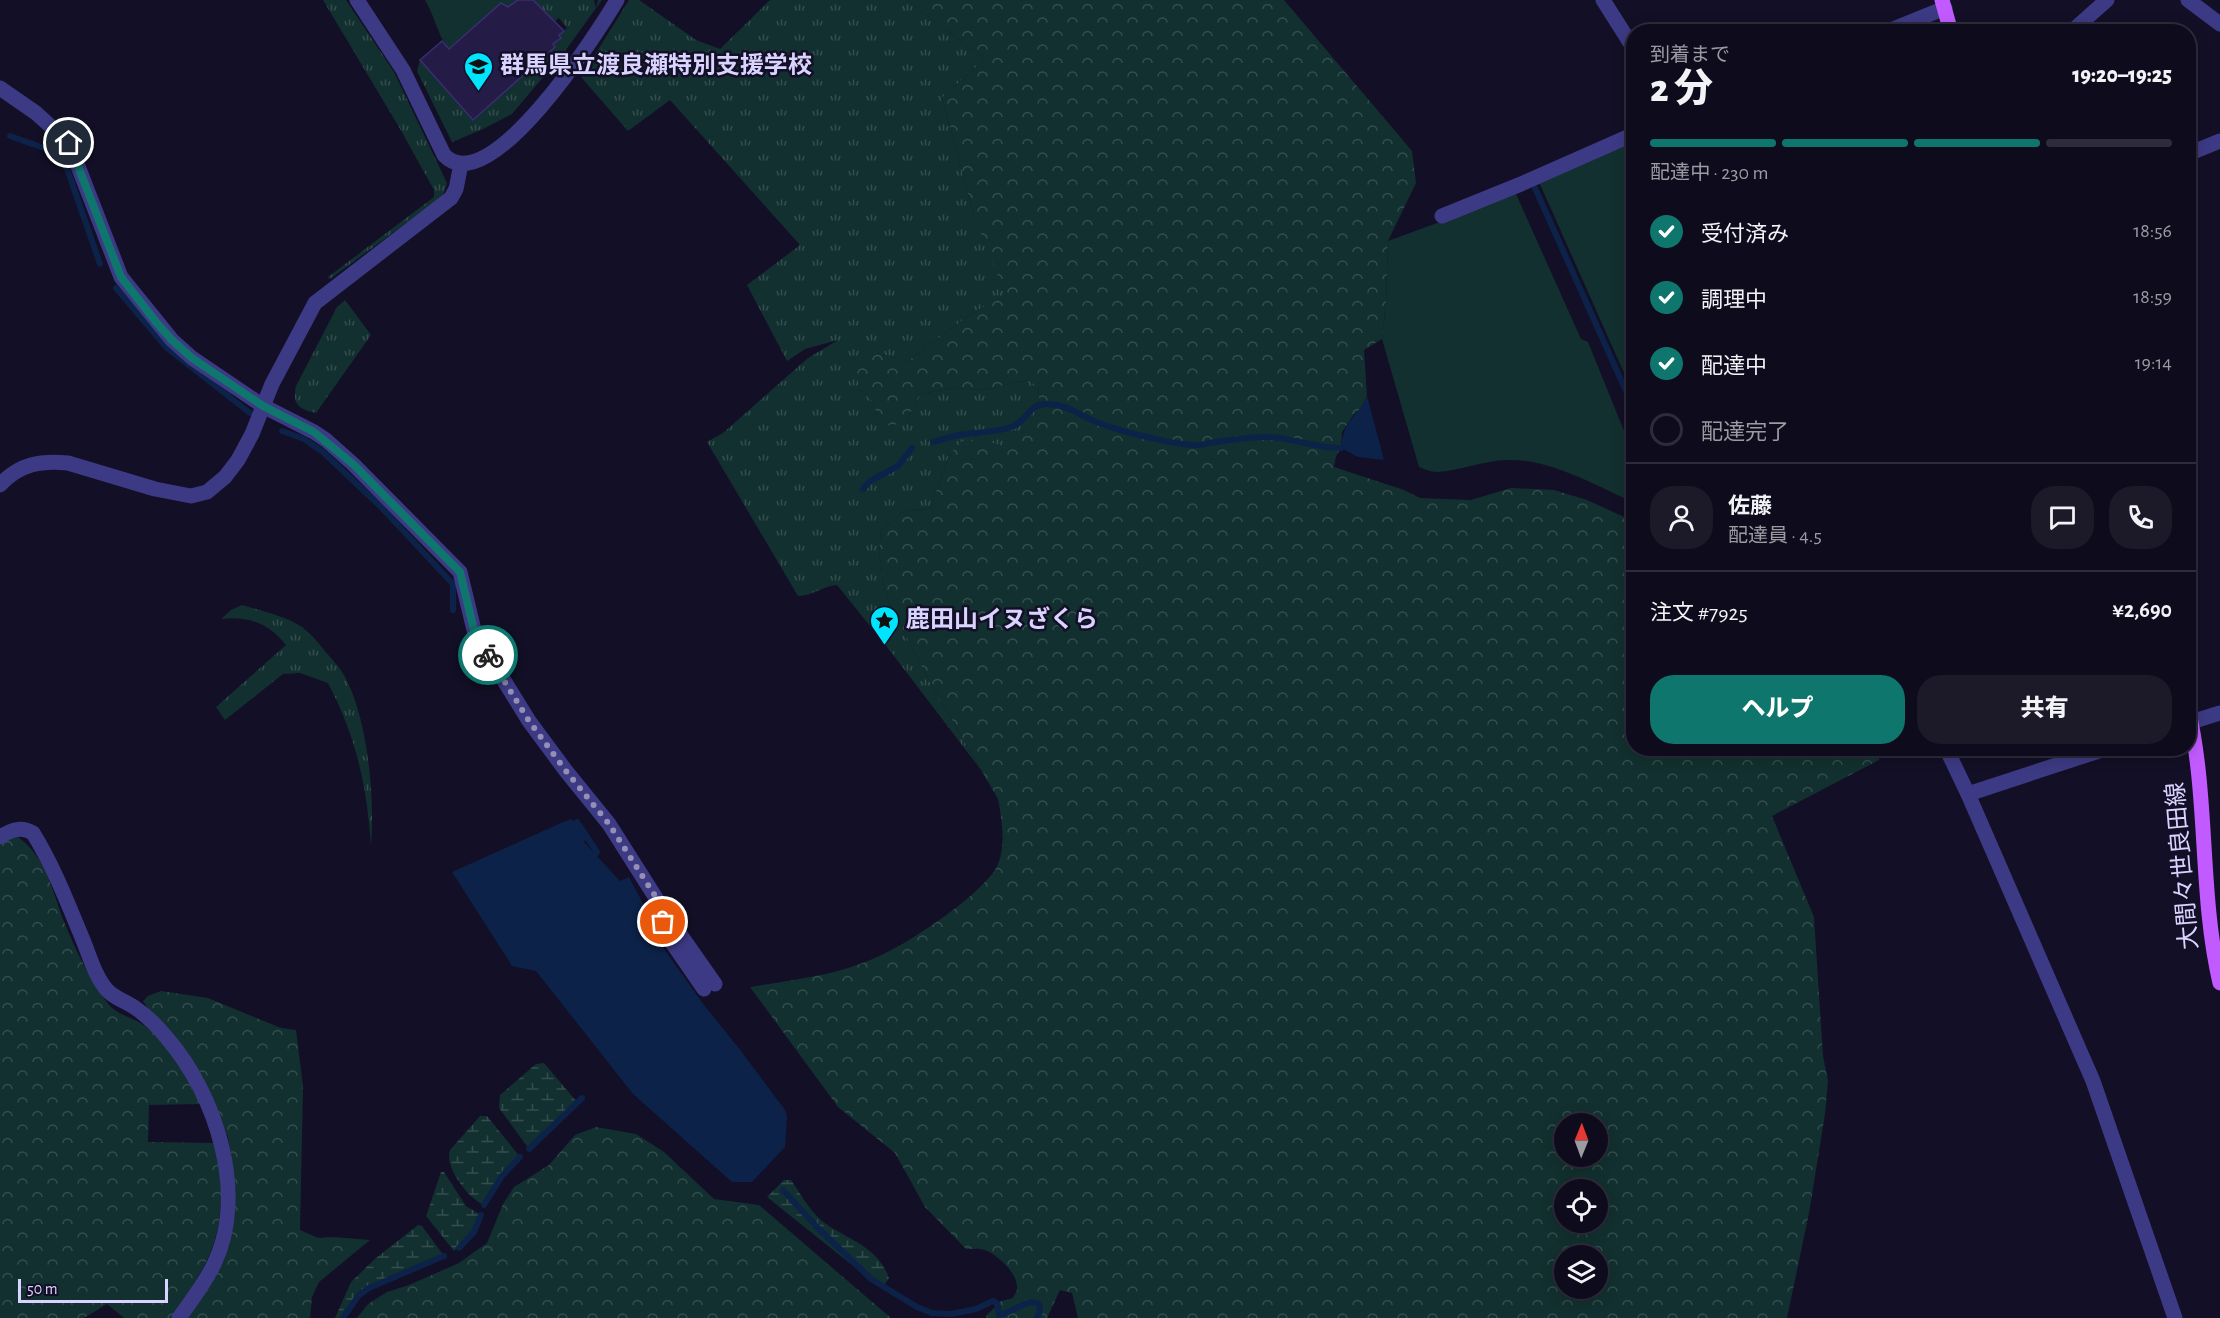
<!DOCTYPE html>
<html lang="ja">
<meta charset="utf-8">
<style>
body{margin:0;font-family:"Alegreya Sans","Noto Sans JP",sans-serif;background:#1c1929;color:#f1f3f6;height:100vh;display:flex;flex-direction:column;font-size:22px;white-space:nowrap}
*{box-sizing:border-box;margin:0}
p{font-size:20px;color:#9b9ba3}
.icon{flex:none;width:33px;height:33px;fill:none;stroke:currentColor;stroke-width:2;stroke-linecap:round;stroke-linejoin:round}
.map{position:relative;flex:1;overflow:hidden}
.drawer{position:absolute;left:1626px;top:24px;width:570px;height:732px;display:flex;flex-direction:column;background:#0e0b1c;border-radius:24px;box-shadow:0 3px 15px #0003,0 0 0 2px #2e2b3b}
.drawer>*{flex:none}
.needle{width:39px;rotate:1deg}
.controls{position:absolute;left:1554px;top:1113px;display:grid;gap:12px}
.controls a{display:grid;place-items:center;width:54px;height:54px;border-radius:50%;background:#0e0b1c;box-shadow:0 3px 15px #0003,0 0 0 2px #2e2b3b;font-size:30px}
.scale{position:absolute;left:18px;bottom:15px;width:150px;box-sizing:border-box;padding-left:6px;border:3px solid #d9d4ff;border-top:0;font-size:16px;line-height:21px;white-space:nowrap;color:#d9d4ff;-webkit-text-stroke:4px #130f26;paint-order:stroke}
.pin{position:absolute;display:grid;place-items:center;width:51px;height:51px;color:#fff;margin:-26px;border:3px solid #fff;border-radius:50%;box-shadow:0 2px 6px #0007}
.courier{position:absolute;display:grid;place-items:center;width:60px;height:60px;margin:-30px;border:4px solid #0f766e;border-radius:50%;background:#fff;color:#222;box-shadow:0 2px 8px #0007}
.summary em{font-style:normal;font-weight:800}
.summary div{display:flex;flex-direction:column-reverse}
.summary{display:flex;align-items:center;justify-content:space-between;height:102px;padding:0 24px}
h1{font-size:39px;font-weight:800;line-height:45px}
.bar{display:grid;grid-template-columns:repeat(4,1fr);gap:9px 6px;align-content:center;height:72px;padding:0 24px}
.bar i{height:8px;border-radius:4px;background:#2e2b3b}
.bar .active{background:#0f766e}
.bar p{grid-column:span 4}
.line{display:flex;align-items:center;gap:15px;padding:0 24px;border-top:2px solid #2e2b3b}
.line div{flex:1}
.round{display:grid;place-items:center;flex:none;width:63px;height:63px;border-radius:24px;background:#1c1929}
ol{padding:0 24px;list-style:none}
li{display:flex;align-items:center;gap:18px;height:66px}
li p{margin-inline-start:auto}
li .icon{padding:6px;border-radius:50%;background:#0f766e;color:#fff;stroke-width:4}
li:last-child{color:#9b9ba3}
li i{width:33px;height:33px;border:3px solid #2e2b3b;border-radius:50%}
.cta{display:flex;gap:12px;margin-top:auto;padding:12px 24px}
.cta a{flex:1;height:69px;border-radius:24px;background:#0f766e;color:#fff;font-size:24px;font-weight:800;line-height:69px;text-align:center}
.cta a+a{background:#1c1929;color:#f1f3f6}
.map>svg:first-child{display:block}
</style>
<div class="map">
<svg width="2220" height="1318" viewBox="0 0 2220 1318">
<defs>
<pattern id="grass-tufts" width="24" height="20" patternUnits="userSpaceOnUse" patternTransform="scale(1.5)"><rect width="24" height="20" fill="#12302f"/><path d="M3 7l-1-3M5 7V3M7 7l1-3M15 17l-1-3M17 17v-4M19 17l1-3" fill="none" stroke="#344d4e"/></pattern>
<pattern id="forest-crowns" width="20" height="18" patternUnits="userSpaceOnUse" patternTransform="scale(1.5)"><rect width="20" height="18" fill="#12302f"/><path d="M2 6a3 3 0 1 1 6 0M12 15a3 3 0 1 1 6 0" fill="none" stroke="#344d4e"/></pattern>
<pattern id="wetland-marsh" width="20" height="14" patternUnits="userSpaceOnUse" patternTransform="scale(1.5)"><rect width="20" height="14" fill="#12302f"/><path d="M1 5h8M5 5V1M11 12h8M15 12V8" fill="none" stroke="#344d4e"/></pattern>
</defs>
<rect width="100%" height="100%" fill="#130f26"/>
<g fill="url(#grass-tufts)">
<polygon points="323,0 346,0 394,72 447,183 443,196 330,279 328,277 434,197 434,190 399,127"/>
<polygon points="533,0 594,0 596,8 598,0 602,0 565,51 512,114 483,129 452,142 417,71 420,60 473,119 555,47 553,44 561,38 559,35 567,28 559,18 555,21"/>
<path d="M629,0h10l57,40 24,9 50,-49h136l79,59 -43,39 33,121 32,76 -33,17 -66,49 -30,-8 -19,36 14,12 4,16 30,2 14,-25 33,-6 29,2 45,-10 10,6 2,22 -30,41 -24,-8 -37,14 -19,54 -24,1 -25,21 -2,20 6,43 42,83 54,93 -90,-118 -54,-67c-15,1 -24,11 -39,11l-91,-154 16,-9 85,-75 30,-18 -33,9 -18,12 -40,-76 53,-40 -130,-145 -42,31 -47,-54z"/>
<path d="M345,300l26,35 -55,78c-17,-4 -24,-8 -20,-27l41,-79z"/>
<path d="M242,605c20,6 42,10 60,22 8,6 16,15 22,23 6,7 13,14 18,22 26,42 33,126 29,174 -4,-60 -15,-110 -43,-163l-28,-10 -17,1 -58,46 -9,-13 70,-62c-17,-22 -38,-29 -65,-26l10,-9z"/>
</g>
<g fill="url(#forest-crowns)" fill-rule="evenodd">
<path d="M906,0h378l128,151 4,32 -28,58 -2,61 -4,37 -18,11 3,46 -6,13 -7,5 -12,18 -1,16 -5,8 -2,11 70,23 16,8 51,2 40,-12 43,2 33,10 46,21 1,227 245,1v11l-107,56 42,101 9,139 5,25 -3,33 -16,99 -22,105h-709l-6,-25 -12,-3 -13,28h-60l-1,-2 15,-15 12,-3c0,-1 4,-7 4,-8 2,-16 -19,-35 -32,-40 -7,-2 -13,-1 -19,-1l-41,-42 -30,-54 -57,-46 -88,-120c35,-6 73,-10 107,-22 31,-10 61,-30 88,-49 14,-10 40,-31 50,-46 12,-19 7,-51 3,-71l-71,-122 -42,-83 -6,-43 2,-20 25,-21 24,-1 19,-54 15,-16 22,2 24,7 30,-40 -2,-22 -10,-6 -45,10 -29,-2 -33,6 -14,25 -16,8 -14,-10 -4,-16 -14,-12 -3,-22 22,-14 30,8 66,-49 32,-17 -31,-76 -33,-121 43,-39zM1564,1124h34v32h-34zM1564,1190h34v32h-34zM1564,1256h34v32h-34z"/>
<path d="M18,837c30,22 34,55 47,87 11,27 26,58 44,81 9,10 25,13 36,21 25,19 41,50 55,78l-51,1 -1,37 67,1c9,35 9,82 -7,115 -10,21 -24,41 -37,60h-47l-17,-14 -23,14h-84v-473l11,-7z"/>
<polygon points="161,991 208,998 281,1028 296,1030 303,1086 300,1230 318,1238 334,1237 370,1240 319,1282 312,1297 310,1318 185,1318 221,1262 232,1188 232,1160 228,1138 221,1118 143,1001 148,996"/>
<polygon points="596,1127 636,1134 664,1152 714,1199 759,1205 891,1318 357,1318 368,1304 387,1292 409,1285 459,1263 487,1243 503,1204 514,1187 549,1165 575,1135"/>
</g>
<g fill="url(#wetland-marsh)">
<polygon points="544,1063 577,1102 529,1149 499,1108 500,1095 536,1064"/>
<path d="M480,1116h7l33,41 -18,19 -18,29c-16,-7 -40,-38 -34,-55z"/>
<polygon points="441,1172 444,1172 466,1206 481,1215 474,1232 454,1251 426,1216"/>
<path d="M784,1180h7c9,13 18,30 31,41 25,19 55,24 67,57l-7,11 -115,-92z"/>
<polygon points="418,1225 422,1226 444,1256 369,1288 359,1295 343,1318 335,1318 351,1282 376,1258"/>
</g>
<g fill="#12302f">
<path d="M425,0h93l-10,7 -7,-4 -52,46c-12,-14 -14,-33 -24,-49z"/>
<polygon points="1633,140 1633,393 1539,182"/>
<path d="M1516,194l65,145 7,3 45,111v49c-39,-17 -84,-44 -127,-42 -24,1 -46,11 -69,12 -6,0 -13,-3 -18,-5l-37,-128 4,-37 2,-61z"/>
</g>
<g fill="#0c2248">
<path d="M1367,396l17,64 -26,-3 -17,-9c3,-31 15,-28 26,-52z"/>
<polygon points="570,819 577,822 586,839 584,842 620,881 629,877 649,915 652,932 704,1005 741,1051 785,1110 787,1116 785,1147 752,1182 732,1182 633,1094 536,971 512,966 452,872"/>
</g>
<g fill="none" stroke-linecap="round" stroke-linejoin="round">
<g stroke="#0c2248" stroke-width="6">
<polyline points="10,136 58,153 63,157 100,264"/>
<polyline points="1535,188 1634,409"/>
<polyline points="116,288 167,348 250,413"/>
<polyline points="282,431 304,439 323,452 381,507 453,584 453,610"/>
<path d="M933,442c11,-3 21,-7 32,-8 15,-2 34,-2 49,-8 14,-7 16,-23 33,-22 18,0 31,10 47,17 19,8 99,31 115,22 21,-3 41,-7 62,-6 24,2 46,11 70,11"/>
<polyline points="863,489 870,481 898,466 912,448"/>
<polyline points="577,822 597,852 592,858"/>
<polyline points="529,1149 582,1098"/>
<path d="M783,1190l33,36 55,53 46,28 15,6 19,1 25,-5 17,-8 4,2 2,12c15,-2 28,-18 40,-11l1,7 -3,7"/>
<polyline points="484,1205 502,1176 520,1157"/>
<polyline points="459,1248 474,1232 481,1215"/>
<polyline points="343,1318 359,1295 369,1288 444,1256"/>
</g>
</g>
<polygon fill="#241b47" stroke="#3b2d73" stroke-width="1.5" points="518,0 533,0 564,31 559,35 561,38 553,44 555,47 473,120 420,60 442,41 449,49 501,3 508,7"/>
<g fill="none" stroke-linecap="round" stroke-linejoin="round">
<g stroke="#3d3a85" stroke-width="15">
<path d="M357,0l46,70 41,85c45,48 154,-123 173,-155"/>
<polyline points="1603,0 1634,49"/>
<polyline points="2188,0 2220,24"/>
<polyline points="1886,32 1945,8"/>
<polyline points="2071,32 2107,0"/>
<polyline points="0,88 36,113 69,143 121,277 172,340 192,358 263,406 314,432 326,440 353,464 460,572 474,630 482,645 529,721 566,771 609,824 668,917 715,984"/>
<polyline points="2188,154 2220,141"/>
<polyline points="1442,216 1521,184 1634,134"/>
<path d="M0,485c19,-21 41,-25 68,-22l87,26 36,7 16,-4 18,-15 13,-17 14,-26 20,-50 43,-81 136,-105 5,-9 5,-25"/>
<polyline points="2188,723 2220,713"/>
<polyline points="1946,748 1968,794 2093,1081 2175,1318"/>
<polyline points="1968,794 2108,748"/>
<path d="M0,837c11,-7 21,-11 33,-4 21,34 35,71 50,107 7,17 12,36 24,50 7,8 18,11 27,17 12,8 24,20 33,31 49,57 81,155 47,226 -9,19 -23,37 -35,54"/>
<polyline points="668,917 663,922 664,931 704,989"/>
</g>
<g stroke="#c25bff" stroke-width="15">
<polyline points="1942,0 1951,32"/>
<path d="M2188,708c21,91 11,185 32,275"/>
</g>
</g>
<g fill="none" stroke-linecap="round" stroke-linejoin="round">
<polyline stroke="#948fb3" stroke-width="6" stroke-dasharray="0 10.8" points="488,655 529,721 566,771 609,824 668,916 663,922"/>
<polyline stroke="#0f766e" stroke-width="8" points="69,143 121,277 156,322 172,340 192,358 263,406 314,432 353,464 460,572 474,630 488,655"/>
</g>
<defs>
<symbol id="school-pin" viewBox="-11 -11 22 30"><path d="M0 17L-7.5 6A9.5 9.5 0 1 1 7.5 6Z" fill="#00e5ff" stroke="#130f26"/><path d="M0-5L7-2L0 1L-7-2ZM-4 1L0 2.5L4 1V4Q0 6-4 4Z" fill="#111"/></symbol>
<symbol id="sight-pin" viewBox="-11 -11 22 30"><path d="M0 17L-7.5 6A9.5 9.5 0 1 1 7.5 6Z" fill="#00e5ff" stroke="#130f26"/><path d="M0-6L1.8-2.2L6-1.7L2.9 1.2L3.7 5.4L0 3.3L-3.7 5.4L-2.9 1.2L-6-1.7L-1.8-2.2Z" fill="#111"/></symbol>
</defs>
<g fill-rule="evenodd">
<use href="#school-pin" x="462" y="50" width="33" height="45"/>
<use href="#sight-pin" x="868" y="604" width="33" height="45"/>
</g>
<g text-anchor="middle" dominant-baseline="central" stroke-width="5" stroke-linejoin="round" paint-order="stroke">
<g font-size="24" font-weight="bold" fill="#d9d4ff" stroke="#130f26" text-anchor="start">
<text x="500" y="66">群馬県立渡良瀬特別支援学校</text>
<text x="906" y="620">鹿田山イヌざくら</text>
</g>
<g font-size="24" fill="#d9d4ff" stroke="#130f26">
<text transform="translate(2183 866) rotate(-95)">大間々世良田線</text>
</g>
</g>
</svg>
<div class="controls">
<a><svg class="needle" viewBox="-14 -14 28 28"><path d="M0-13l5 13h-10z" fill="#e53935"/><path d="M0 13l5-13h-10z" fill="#9b9ba3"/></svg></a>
<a><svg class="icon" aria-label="locate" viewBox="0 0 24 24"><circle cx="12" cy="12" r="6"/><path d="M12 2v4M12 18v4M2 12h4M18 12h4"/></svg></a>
<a><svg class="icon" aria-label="layers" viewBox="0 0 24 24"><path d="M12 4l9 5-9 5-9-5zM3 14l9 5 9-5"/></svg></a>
</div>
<div class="scale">50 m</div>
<div class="pin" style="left:663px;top:922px;background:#ea580c"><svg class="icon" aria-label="bag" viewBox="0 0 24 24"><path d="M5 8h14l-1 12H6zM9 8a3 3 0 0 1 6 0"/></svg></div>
<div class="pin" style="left:69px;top:143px;background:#1f2937"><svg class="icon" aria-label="home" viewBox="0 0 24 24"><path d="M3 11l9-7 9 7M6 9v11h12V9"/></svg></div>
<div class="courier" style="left:488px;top:655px"><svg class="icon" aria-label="bike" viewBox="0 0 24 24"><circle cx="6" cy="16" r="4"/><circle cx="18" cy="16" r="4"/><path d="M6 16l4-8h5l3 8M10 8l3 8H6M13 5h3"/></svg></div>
<section class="drawer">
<div class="summary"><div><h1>2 分</h1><p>到着まで</p></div><em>19:20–19:25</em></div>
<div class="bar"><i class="active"></i><i class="active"></i><i class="active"></i><i></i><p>配達中 · 230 m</p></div>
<ol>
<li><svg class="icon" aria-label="check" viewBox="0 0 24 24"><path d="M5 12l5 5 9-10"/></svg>受付済み<p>18:56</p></li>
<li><svg class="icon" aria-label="check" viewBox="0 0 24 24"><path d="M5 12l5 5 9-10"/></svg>調理中<p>18:59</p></li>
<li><svg class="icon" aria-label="check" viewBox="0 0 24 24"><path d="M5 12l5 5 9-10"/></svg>配達中<p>19:14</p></li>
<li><i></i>配達完了</li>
</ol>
<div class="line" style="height:108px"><a class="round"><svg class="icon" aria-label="person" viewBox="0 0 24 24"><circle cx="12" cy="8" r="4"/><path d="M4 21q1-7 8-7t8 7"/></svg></a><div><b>佐藤</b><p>配達員 · 4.5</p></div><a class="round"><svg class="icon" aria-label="chat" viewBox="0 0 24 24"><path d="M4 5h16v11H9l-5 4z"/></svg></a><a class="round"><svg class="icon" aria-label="phone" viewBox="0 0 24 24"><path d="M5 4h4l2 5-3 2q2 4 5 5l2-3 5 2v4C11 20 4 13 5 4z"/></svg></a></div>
<div class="line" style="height:78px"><div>注文 #7925</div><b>¥2,690</b></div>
<div class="cta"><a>ヘルプ</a><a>共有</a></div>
</section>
</div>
